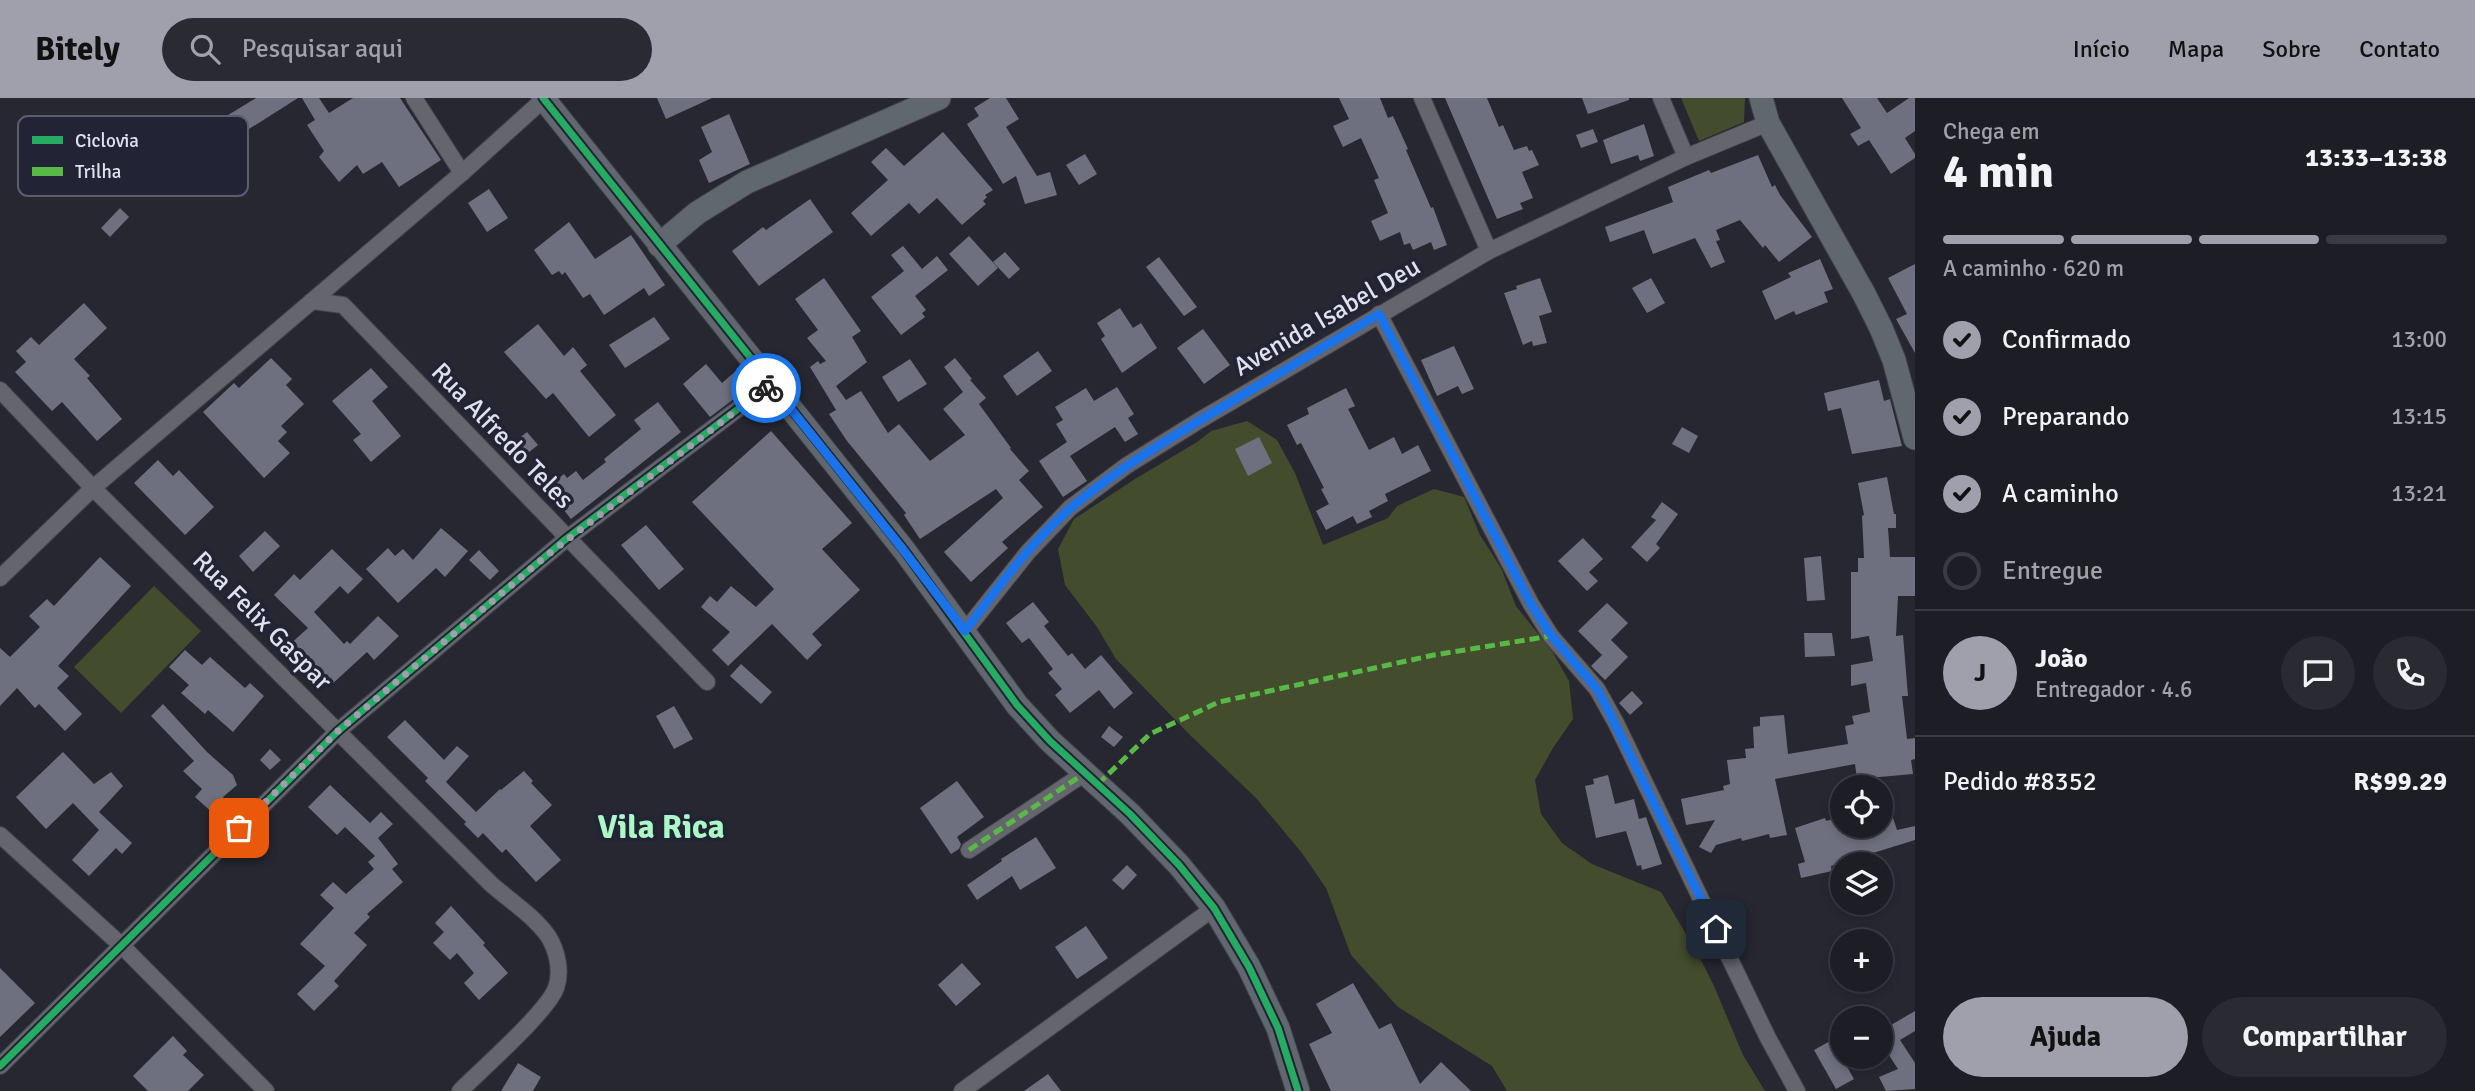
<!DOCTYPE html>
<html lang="pt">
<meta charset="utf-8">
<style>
body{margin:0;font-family:Signika,sans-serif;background:#292a32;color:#f1f3f6;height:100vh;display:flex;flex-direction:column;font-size:26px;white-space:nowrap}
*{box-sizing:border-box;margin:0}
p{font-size:23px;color:#a0a2a7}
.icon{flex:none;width:38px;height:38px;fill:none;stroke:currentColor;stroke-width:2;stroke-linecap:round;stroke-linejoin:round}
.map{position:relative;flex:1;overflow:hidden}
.side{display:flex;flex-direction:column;background:#1c1d25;width:560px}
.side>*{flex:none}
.controls{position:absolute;left:1830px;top:677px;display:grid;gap:14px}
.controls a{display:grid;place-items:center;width:63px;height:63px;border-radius:50%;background:#1c1d25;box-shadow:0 4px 10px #0003,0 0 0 2px #3a3b42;font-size:35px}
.pin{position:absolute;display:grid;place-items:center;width:60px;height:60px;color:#fff;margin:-30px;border-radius:14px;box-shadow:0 4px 10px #0006}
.courier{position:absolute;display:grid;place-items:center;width:70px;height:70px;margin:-35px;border:5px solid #1a73e8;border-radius:50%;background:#fff;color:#222;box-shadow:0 2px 9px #0007}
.headline em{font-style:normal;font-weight:700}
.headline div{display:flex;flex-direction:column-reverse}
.headline{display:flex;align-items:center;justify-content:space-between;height:119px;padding:0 28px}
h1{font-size:46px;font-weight:700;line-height:52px}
.bar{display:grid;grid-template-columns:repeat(4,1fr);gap:10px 7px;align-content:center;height:84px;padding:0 28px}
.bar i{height:9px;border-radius:5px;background:#3a3b42}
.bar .selected{background:#9fa0ac}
.bar p{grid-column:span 4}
.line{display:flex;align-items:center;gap:18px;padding:0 28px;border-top:2px solid #3a3b42}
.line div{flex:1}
.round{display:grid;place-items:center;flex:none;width:74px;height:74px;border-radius:37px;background:#292a32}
ol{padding:0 28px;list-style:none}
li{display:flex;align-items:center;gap:21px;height:77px}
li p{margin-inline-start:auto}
li .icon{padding:7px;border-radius:50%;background:#9fa0ac;color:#111;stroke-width:4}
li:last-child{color:#a0a2a7}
li i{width:38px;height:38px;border:4px solid #3a3b42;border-radius:50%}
.cta{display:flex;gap:14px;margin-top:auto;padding:14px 28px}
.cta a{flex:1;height:80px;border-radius:42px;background:#9fa0ac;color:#111;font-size:28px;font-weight:700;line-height:80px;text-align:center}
.cta a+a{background:#292a32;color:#f1f3f6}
header{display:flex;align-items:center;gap:42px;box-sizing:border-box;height:98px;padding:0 35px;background:#9fa0ac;color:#111}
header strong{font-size:33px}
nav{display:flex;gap:38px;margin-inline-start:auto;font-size:24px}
.search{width:490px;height:63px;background:#292a32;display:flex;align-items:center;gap:18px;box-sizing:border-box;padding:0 24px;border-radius:38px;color:#a0a2a7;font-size:26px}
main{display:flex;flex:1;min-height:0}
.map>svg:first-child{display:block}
</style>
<header>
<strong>Bitely</strong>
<div class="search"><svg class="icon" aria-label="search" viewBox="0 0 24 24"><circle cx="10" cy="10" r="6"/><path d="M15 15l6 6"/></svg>Pesquisar aqui</div>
<nav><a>Início</a><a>Mapa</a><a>Sobre</a><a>Contato</a></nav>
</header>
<main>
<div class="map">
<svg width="1915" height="993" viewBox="0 0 1915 993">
<rect width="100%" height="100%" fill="#262731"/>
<g fill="#434c2d">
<polygon points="1681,0 1745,0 1744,24 1699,43"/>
<polygon points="1247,323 1277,342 1295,375 1323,447 1388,420 1397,408 1434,391 1464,399 1480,437 1501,470 1516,508 1552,553 1569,583 1573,621 1553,650 1535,682 1541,716 1562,745 1592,766 1661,794 1698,856 1714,888 1743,957 1765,993 1507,993 1492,968 1398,909 1351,857 1326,790 1302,755 1256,700 1191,638 1116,561 1097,529 1065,487 1058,451 1074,421 1135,381 1197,344 1211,333"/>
<polygon points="154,488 201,533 121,615 74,569"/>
</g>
<g fill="#6f707f">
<polygon points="256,0 298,0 227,45 215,25"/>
<polygon points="302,0 319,0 329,15 353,0 400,0 441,62 399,89 382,64 363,76 357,67 339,84 319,59 324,53 307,27 315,22"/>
<polygon points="657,0 712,0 666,21"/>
<polygon points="990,0 1006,0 1019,21 1006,29 1037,78 1050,74 1057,97 1025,106 1016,78 1003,86 967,26 979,18 974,10"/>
<polygon points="1339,0 1380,0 1388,20 1393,18 1408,51 1406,52 1431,110 1433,109 1447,147 1434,152 1431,144 1413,152 1410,145 1404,147 1400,134 1380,143 1371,123 1388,115 1374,82 1379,80 1361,40 1343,49 1333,28 1349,21"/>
<polygon points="1445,0 1487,0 1499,29 1503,27 1514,52 1527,48 1529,53 1532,52 1539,67 1522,74 1533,100 1520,105 1523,111 1497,121"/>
<polygon points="1582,0 1629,0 1629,2 1588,16"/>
<polygon points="1842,0 1877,0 1887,15 1909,0 1915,0 1915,33 1905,40 1915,56 1915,60 1891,76 1869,42 1858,48 1850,36 1861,30"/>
<polygon points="729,16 750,66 709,85 699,62 712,54 701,29"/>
<polygon points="1644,26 1654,58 1640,63 1638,57 1611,66 1603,42"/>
<polygon points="1593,31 1598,44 1581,50 1576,37"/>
<polygon points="943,34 993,92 985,97 987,99 983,103 986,106 962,127 937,100 919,116 909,105 871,138 851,115 888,82 871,64 886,50 904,68"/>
<polygon points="1085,56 1097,76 1079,87 1066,67"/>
<polygon points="1758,57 1772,89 1775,87 1780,97 1812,139 1779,164 1765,147 1763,150 1740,122 1716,132 1720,142 1716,143 1725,164 1711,170 1695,140 1653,156 1644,132 1610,144 1605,129 1673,104 1668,89 1709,72 1711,75"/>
<polygon points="489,91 508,120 487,134 468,105"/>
<polygon points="810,101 833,134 759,188 732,153 763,129 766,132"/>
<polygon points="120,110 129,119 110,139 101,130"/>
<polygon points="569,124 595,161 631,137 665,187 649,198 644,190 604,217 590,196 583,200 565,174 562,177 559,173 552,177 534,152"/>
<polygon points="969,138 998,170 978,188 949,156"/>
<polygon points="903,148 922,171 937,158 948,172 915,198 926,212 922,215 925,219 901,237 871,199 904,173 891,157"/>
<polygon points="1005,154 1020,171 1009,181 993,164"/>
<polygon points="1159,159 1197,209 1184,218 1146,169"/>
<polygon points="1820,161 1833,191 1824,194 1828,204 1796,217 1794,213 1775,222 1762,193 1791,179 1788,175"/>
<polygon points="1915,166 1915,255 1896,221 1907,216 1888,180"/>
<polygon points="824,180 861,233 852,239 867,264 836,288 846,302 861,293 888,335 899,326 930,363 965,337 943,311 963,294 944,269 955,260 972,281 970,282 986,300 979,306 1011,350 1010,351 1029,373 1019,382 1043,409 1002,444 1008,450 971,484 944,454 1003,400 996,391 920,441 904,417 906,415 847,343 829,316 836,312 810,269 818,263 820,266 826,263 807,240 818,232 795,201"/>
<polygon points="1540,180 1552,214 1539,218 1547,245 1533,248 1532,243 1523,247 1504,195 1517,191 1516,188"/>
<polygon points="1651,180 1665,205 1647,215 1632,190"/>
<polygon points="84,205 107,230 74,261 90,278 87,280 122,321 97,343 62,304 52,313 15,274 26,264 16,253 31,239 39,247"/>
<polygon points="1120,210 1133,230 1141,225 1157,250 1122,275 1101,241 1105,238 1097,225"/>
<polygon points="654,219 670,241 625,270 609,247"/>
<polygon points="538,226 564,258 573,249 587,267 580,273 616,317 589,339 553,295 546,301 504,254"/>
<polygon points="1203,231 1230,267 1204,286 1177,250"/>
<polygon points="1454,248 1474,291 1462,296 1458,288 1437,298 1421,262"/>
<polygon points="1038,253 1052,273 1017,298 1003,278"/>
<polygon points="271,260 292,281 286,287 304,306 281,328 287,334 278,343 290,355 264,380 203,314 234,285 239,290"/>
<polygon points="910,261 927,286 898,304 882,279"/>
<polygon points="706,266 722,285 737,272 751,288 710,319 683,286"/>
<polygon points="371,270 388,289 372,303 401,338 371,364 353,342 361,336 332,303"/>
<polygon points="1879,282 1884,303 1890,301 1902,348 1852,356 1841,310 1828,313 1824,295"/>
<polygon points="1117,289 1134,316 1128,320 1138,336 1125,344 1115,329 1070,358 1087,383 1063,399 1039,363 1067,344 1056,326 1063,322 1055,309 1086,290 1094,303"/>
<polygon points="1346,290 1355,308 1348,311 1369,352 1394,339 1402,356 1418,347 1431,373 1385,396 1388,403 1369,413 1372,419 1357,426 1353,418 1326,432 1316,413 1329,406 1321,391 1324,390 1301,345 1297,347 1287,327 1309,316 1307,310"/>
<polygon points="658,304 681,334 571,421 546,390 564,376 567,380 576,373 583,382 606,364 604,361 641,331 634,322"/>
<polygon points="1682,329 1698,338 1689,355 1672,346"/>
<polygon points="771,333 852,425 822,451 860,492 812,536 822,547 807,562 772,526 728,568 712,552 730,534 701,509 710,498 717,504 731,488 756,509 774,491 692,404"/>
<polygon points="527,334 538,347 514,366 503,353"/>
<polygon points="1259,339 1272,365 1248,378 1235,351"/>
<polygon points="158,362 173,378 179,372 214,409 185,437 134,385"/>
<polygon points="1887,379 1894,416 1896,416 1896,430 1888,430 1890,459 1915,459 1915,498 1898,498 1896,538 1903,537 1908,598 1902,598 1907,641 1915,640 1915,661 1911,662 1913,676 1857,681 1855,666 1775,681 1787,737 1770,740 1769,736 1742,743 1741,740 1716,747 1711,755 1699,749 1715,722 1686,727 1681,701 1724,692 1723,688 1730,686 1727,662 1746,660 1745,651 1754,650 1753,629 1760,628 1760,619 1784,617 1788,656 1848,646 1845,628 1854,626 1852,618 1870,614 1866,585 1851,588 1851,567 1873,563 1869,538 1851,541 1851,474 1858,474 1858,460 1864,460 1862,418 1864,417 1858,385"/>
<polygon points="1662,404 1678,416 1656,446 1660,450 1647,464 1631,449 1656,422 1651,419"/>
<polygon points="646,427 684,471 659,492 621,447"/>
<polygon points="441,430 468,453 445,479 436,470 398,505 366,471 388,450 395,458 403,451 413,462"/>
<polygon points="265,433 280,448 253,474 239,458"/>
<polygon points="1583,440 1603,461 1589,474 1598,483 1587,493 1558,463"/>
<polygon points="332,451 363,481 348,496 340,488 314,514 344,546 347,543 350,546 378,518 399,538 374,562 367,554 330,588 302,558 299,561 288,548 308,530 274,497 294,476 300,482"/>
<polygon points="479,452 499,473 490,482 469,462"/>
<polygon points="1821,458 1825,502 1807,503 1804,460"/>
<polygon points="100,459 131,488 58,568 69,578 57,590 82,616 65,633 39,606 35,610 17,590 0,608 0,550 10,559 40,529 29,518 47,501 54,508"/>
<polygon points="1033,504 1049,524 1044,528 1068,558 1072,555 1085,571 1101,557 1133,595 1114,611 1099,592 1070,615 1055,597 1062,591 1048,575 1053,571 1029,540 1022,545 1006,525"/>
<polygon points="1607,505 1628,525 1611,542 1628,559 1605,582 1591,568 1602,557 1578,533"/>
<polygon points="1804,535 1832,535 1835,558 1805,559"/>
<polygon points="185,552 202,567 210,559 245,590 250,585 264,598 233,634 208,612 205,616 181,595 189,587 169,569"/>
<polygon points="741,566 772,594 761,606 730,578"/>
<polygon points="1632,593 1643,605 1630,617 1619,605"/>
<polygon points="163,606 207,654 233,677 237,687 223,699 226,705 215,717 195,699 202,691 183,673 194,663 151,618"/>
<polygon points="674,608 693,641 674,651 656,618"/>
<polygon points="405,622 444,662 457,648 469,658 446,684 476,714 500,691 501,692 524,673 533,683 531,685 552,707 530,728 561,762 536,784 506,751 502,755 483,735 478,740 464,726 466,724 425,683 428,680 387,639"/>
<polygon points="1109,628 1123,639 1114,649 1101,639"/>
<polygon points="270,651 281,662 270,672 260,662"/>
<polygon points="63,654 94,686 111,674 123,688 99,714 132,745 122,756 116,750 89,778 72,762 99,732 73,705 46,731 16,699"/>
<polygon points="1608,677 1615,706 1634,701 1639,721 1646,719 1662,766 1642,772 1641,767 1637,768 1626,733 1596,740 1585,688 1594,686 1593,681"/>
<polygon points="957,683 984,719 957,739 961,746 959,751 951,756 920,710"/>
<polygon points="330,687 370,725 381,714 393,726 378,740 398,766 392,771 403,784 367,816 370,819 354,835 367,847 334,883 339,888 314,913 297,896 325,868 300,846 334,810 320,797 333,784 346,796 374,771 368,764 375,758 345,729 337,737 308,709"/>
<polygon points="1884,692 1897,732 1915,728 1915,742 1831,768 1832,773 1801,780 1798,766 1805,764 1795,730 1825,720 1826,723 1843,718 1843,728 1881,728 1881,693"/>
<polygon points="1036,739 1056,770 1020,792 1012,778 977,802 967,787 1002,763 1001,761"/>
<polygon points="1127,767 1137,777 1123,792 1112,782"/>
<polygon points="451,808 485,845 483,847 508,875 479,902 464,885 474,875 457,855 450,862 433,845 444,834 435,825"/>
<polygon points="1086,828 1108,860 1077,881 1055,849"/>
<polygon points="962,865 981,886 956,908 938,887"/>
<polygon points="0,870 35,905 0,939"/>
<polygon points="1353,885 1379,931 1391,925 1420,986 1441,964 1471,993 1331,993 1309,946 1332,935 1316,906"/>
<polygon points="1881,913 1891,927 1915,913 1915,933 1900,942 1915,965 1915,991 1886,993 1879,979 1898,971 1881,945"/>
<polygon points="173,938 187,953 183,957 204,977 188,993 148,993 133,978"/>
<polygon points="1832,942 1854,981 1836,991 1814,952"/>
<polygon points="518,965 541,979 533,993 501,993"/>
<polygon points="1048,976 1061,993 1024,993"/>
</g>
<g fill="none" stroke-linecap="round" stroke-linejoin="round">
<defs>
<g id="street">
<polyline points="414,0 462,75"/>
<polyline points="1422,0 1489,153"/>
<polyline points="1661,0 1686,59"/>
<polyline points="312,203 343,207 707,584"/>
<polyline points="1379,216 1531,506 1551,538 1597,591 1616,625 1768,940 1797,993"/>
<path d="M0,292l93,98 398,396c18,16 43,32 57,52 9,14 14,35 8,52 -9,24 -74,81 -96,103"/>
<polyline points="0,480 93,390 462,75 544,1"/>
<polyline points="965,533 1028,454 1070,410 1126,368 1200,322 1489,153 1686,59 1768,25"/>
<polyline points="0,737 121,847 266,993"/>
<polyline points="969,752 1085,675"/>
<polyline points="0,968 338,633 566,441 771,286"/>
<polyline points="962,993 1214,810"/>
</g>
<g id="secondary">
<polyline points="543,0 904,452 1017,607 1050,643 1130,716 1179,767 1214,810 1249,869 1278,930 1298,993"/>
<polyline points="1761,0 1768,25 1864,196 1881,230 1894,262 1915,340"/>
<polyline points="659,147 697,115 747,84 939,0"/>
</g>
</defs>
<use href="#street" stroke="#42434c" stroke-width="18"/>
<use href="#secondary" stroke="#42434c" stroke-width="25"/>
<use href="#street" stroke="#64656d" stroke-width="16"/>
<use href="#secondary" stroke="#60676e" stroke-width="23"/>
<g stroke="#58b947" stroke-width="5" stroke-dasharray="10 5" stroke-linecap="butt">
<polyline points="1098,686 1150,636 1219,604 1434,557 1551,538"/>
<polyline points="969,752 1085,675"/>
</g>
<defs>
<g id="cycleway">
<polyline points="543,0 904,452 1017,607 1050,643 1130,716 1179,767 1214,810 1249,869 1278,930 1298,993"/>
<polyline points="0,968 338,633 566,441 771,286"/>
</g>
</defs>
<use href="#cycleway" stroke="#222335" stroke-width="11"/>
<use href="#cycleway" stroke="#26ab63" stroke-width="7"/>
</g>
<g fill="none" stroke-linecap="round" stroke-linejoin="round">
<polyline stroke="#9fa0ac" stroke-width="7" stroke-dasharray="0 12.6" points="239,730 338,633 546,458 766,290"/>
<path stroke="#1a73e8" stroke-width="9" d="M766,290l5,-4 133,167 61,80c33,-43 66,-90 108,-125 45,-37 95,-67 146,-97 53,-32 107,-63 160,-95l152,290 20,31 46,54 9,17 110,223"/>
</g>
<g text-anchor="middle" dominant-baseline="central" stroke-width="7" stroke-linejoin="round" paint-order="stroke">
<g font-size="26" fill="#e0e1ee" stroke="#222335">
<text transform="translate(1327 219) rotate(-30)">Avenida Isabel Deu</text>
<text transform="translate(502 338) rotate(46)">Rua Alfredo Teles</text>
<text transform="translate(262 523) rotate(45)">Rua Felix Gaspar</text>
</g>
<g font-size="33" font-weight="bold" fill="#adf8c7" stroke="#222335">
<text x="661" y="729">Vila Rica</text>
</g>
</g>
<rect x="18" y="18" width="230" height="80" rx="10" fill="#222335" stroke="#5b5c6c" stroke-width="2"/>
<rect x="32" y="38" width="31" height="8" fill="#26ab63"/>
<rect x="32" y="69" width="31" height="9" fill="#58b947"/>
<g font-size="19" fill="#e0e1ee">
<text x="75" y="49">Ciclovia</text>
<text x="75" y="80">Trilha</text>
</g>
</svg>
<div class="controls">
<a><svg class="icon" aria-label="locate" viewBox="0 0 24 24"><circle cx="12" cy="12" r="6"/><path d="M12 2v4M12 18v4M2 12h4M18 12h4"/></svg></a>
<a><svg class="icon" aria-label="layers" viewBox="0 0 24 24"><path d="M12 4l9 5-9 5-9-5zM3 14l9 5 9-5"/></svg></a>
<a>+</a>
<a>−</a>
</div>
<div class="pin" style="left:239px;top:730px;background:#ea580c"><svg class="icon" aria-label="bag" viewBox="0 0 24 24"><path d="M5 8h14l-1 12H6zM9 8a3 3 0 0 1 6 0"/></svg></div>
<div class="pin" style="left:1716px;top:831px;background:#1f2937"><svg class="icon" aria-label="home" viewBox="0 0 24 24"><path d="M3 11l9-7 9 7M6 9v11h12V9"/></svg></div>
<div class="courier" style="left:766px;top:290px"><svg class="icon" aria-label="bike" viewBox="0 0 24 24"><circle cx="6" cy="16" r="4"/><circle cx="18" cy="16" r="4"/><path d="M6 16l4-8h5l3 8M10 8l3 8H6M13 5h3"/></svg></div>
</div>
<section class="side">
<div class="headline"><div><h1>4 min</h1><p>Chega em</p></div><em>13:33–13:38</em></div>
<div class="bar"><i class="selected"></i><i class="selected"></i><i class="selected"></i><i></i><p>A caminho · 620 m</p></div>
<ol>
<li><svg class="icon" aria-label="check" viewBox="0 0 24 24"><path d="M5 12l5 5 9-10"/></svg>Confirmado<p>13:00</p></li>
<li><svg class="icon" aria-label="check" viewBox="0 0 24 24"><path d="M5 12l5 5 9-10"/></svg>Preparando<p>13:15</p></li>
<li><svg class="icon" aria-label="check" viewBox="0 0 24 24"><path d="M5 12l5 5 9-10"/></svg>A caminho<p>13:21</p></li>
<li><i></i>Entregue</li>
</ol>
<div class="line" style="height:126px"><b class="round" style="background:#9fa0ac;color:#111">J</b><div><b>João</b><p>Entregador · 4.6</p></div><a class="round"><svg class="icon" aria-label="chat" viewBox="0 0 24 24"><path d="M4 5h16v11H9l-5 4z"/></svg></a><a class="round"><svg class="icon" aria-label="phone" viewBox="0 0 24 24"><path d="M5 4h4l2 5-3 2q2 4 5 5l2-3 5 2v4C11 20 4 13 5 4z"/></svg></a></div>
<div class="line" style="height:91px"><div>Pedido #8352</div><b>R$99.29</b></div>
<div class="cta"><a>Ajuda</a><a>Compartilhar</a></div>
</section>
</main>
